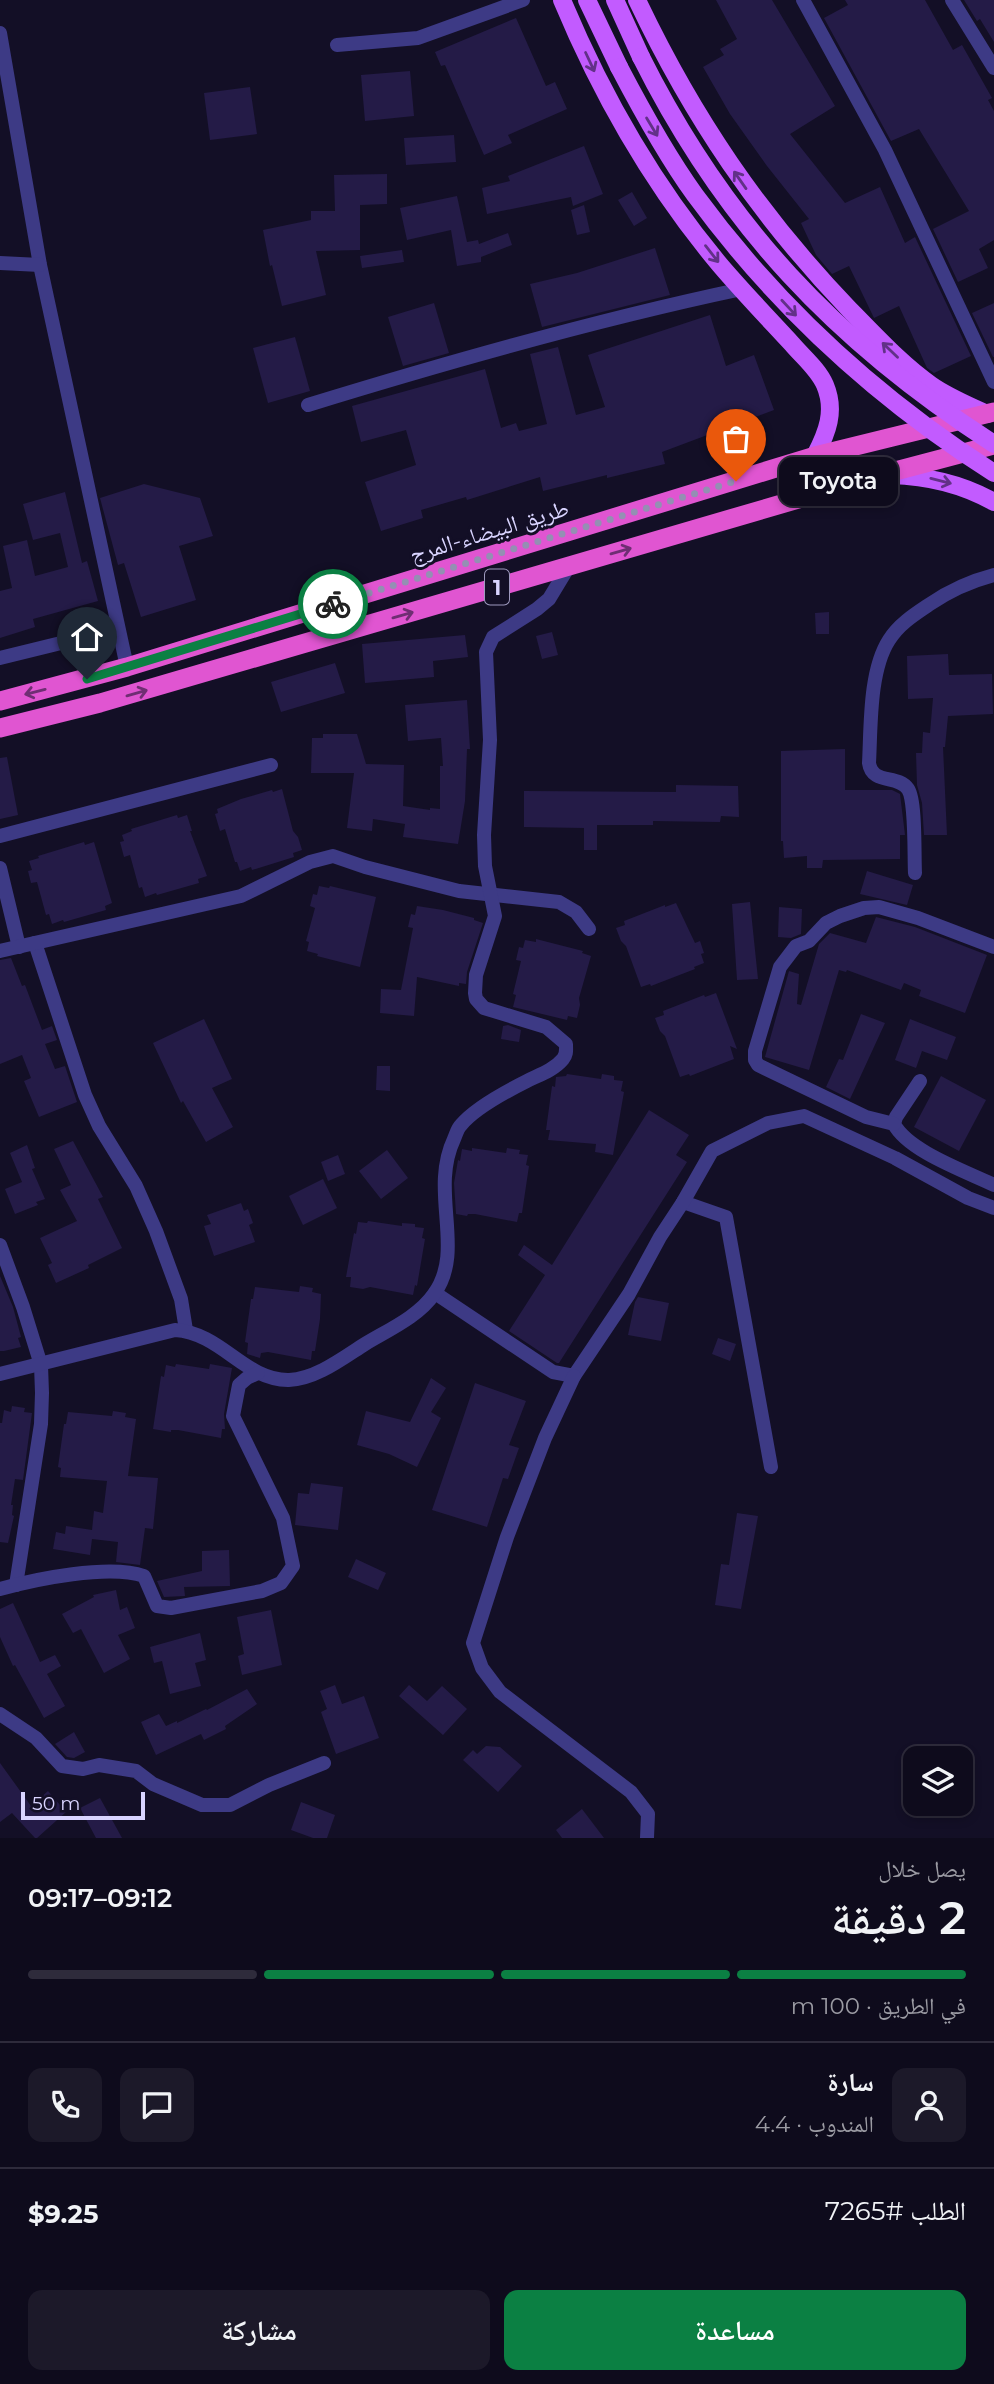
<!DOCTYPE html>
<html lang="ar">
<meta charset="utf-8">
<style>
body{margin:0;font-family:Montserrat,"Noto Naskh Arabic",sans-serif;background:#1c1929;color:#f1f3f6;direction:rtl;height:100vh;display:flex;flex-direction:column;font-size:26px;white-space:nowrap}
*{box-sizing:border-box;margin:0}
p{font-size:23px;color:#9b9ba3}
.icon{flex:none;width:38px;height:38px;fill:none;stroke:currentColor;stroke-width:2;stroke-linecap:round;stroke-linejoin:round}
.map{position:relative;height:1838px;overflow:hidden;direction:ltr}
.drawer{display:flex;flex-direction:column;background:#0e0b1c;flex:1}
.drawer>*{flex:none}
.fabs{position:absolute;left:903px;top:1746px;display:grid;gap:14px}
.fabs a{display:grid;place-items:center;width:70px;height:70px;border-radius:14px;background:#0e0b1c;box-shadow:0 4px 10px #0003,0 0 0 2px #2e2b3b;font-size:35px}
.scale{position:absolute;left:21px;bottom:18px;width:124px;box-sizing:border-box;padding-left:7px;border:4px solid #d9d4ff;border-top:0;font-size:19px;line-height:24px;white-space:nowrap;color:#d9d4ff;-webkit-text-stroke:5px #130f26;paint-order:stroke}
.pin{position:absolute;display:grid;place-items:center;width:60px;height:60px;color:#fff;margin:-72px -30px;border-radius:50% 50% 50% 0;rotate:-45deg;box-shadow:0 0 7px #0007}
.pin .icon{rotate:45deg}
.courier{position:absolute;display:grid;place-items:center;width:70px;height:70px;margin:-35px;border:5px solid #0b8043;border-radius:50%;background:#fff;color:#222;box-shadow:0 2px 9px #0007}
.bubble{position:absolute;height:49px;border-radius:14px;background:#0e0b1c;box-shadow:0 4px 10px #0003,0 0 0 2px #2e2b3b;font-size:23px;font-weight:600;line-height:49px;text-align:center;direction:rtl}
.headline em{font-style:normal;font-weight:600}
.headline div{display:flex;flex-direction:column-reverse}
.headline{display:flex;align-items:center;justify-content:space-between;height:119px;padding:0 28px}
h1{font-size:46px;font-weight:600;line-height:52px}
.bar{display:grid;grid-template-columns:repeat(4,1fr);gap:10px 7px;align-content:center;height:84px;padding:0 28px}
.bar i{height:9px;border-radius:5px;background:#2e2b3b}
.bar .on{background:#0b8043}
.bar p{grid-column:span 4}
.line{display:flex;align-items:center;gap:18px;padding:0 28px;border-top:2px solid #2e2b3b}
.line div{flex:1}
.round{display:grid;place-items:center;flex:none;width:74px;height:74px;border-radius:14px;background:#1c1929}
.primary-button{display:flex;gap:14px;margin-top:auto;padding:14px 28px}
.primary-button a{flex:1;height:80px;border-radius:14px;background:#0b8043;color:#fff;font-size:28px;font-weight:600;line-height:80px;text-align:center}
.primary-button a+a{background:#1c1929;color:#f1f3f6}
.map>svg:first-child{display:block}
</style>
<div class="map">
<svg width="994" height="1838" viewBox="0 0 994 1838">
<rect width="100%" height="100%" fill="#130f26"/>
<g fill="#241b47">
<polygon points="716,0 772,0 835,106 790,134 845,203 880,187 905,243 915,237 971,356 934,373 927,368 899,306 874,318 849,266 832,274 816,255 801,223 809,219 767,166 730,114 703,67 724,55 720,49 737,39"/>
<polygon points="845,0 925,0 953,50 962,45 992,98 988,100 994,111 994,240 979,249 988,268 958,282 933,229 969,211 919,129 891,141 824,18 848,5"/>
<polygon points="964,0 994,0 994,42 980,19 977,21"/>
<polygon points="516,18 546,86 555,82 567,109 508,135 512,143 484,155 445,65 441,66 435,52"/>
<polygon points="410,71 414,116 365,121 361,75"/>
<polygon points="250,87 257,134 210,140 204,93"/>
<polygon points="454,135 456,162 406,165 404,138"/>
<polygon points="584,146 603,194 573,206 571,197 487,214 482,188 510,181 508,176"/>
<polygon points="387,174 387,204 360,205 360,250 316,251 326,295 282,306 272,265 270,266 263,230 311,220 311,211 335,211 334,175"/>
<polygon points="632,192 647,218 634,226 618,200"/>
<polygon points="457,196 467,242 478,240 479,244 508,233 512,245 481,257 481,262 457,266 451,230 407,240 400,208"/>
<polygon points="584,205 590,232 577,235 571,210"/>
<polygon points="655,248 670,295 542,327 530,284 577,273"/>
<polygon points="402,250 404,262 362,268 360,256"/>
<polygon points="434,303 449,353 403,366 388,317"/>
<polygon points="994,303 994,357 993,357 972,313"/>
<polygon points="710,315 726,366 754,355 774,410 662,452 665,464 607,478 607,475 543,491 540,477 467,500 466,497 421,510 423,518 381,531 365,482 416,465 406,430 361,442 352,406 485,369 501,428 516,423 519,431 547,424 530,354 558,347 576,415 605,407 588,355"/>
<polygon points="295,337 310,391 268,403 253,348"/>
<polygon points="144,484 200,498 213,536 179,546 196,600 141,617 124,563 118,565 100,498"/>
<polygon points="65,492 82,563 87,561 98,601 33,619 35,627 0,638 0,591 12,588 3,546 27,540 35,576 68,567 60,533 33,540 23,504"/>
<polygon points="829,612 829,634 816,634 815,613"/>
<polygon points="552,632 558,655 542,659 536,636"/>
<polygon points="465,635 468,657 433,661 434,677 365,683 362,644"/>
<polygon points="948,654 949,675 992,674 993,714 948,716 945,747 943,747 947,835 924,835 922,803 917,785 916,753 922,753 923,732 930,733 933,698 908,699 907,656"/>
<polygon points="335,663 345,693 281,712 271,682"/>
<polygon points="467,700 470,749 467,749 465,801 458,844 403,837 405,824 373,819 372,831 347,828 354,773 311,773 312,738 323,738 323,734 357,734 366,764 404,765 403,806 430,810 430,808 440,809 440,766 443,766 441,738 408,741 405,705"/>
<polygon points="845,749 845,790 892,790 900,794 905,835 900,835 900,859 823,860 822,868 807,868 807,856 784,858 783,841 781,841 781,751"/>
<polygon points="7,757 18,815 0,819 0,758"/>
<polygon points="676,785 738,786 739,817 721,816 720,822 653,821 653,825 597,825 597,850 584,850 584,828 524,827 524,791 676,792"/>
<polygon points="282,789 293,831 298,837 302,850 293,853 294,857 252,870 251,867 240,871 237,862 235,862 225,829 220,831 215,814 218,813 217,809 241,799 272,790 273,792"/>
<polygon points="177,815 178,818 187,815 192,831 190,831 207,876 198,879 199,883 157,895 156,893 145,897 142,887 139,888 130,855 124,857 120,842 124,841 122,835 132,831 131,829"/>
<polygon points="84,842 85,845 94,842 112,903 105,906 106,910 64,922 63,920 52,924 49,914 46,915 37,882 31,883 28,871 32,870 29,861 39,858 38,856"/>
<polygon points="867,871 913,885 907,905 860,894"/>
<polygon points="319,886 329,888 330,886 376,897 360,967 317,956 318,954 307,951 309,942 306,941 315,908 310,906 313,894 317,895"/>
<polygon points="750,902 758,979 737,980 732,904"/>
<polygon points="676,903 695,943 700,941 704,953 701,954 704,963 694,967 695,969 651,986 650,984 641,987 626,946 621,941 616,928 625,925 624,921 665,905 665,907"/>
<polygon points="417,906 443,910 474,918 474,920 483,923 467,972 466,984 459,983 459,986 417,977 414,1016 380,1013 381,989 401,990 413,928 408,927 411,914 415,915"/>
<polygon points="779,907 802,909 801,934 791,938 778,937"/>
<polygon points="876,917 915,927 987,955 965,1013 919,996 921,990 904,983 901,990 847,970 846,972 839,970 809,1070 765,1057 789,971 799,974 797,1004 801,1005 819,944 830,933 866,943"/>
<polygon points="536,939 583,951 582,953 591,956 579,998 580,1005 577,1018 568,1016 567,1020 513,1007 516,995 513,994 521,961 516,960 519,947 523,948 525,940 536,942"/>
<polygon points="11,958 22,986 25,985 42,1030 52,1026 57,1040 45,1044 55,1069 65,1066 77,1102 39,1117 24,1081 31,1078 22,1055 0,1064 0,960"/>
<polygon points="716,993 737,1049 730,1046 734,1059 690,1076 689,1074 680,1077 665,1036 660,1031 655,1018 664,1015 663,1011 704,995 705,997"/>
<polygon points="861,1014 885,1023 850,1099 826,1087 839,1059 843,1060"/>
<polygon points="204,1019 232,1079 212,1088 233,1127 206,1142 183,1101 181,1103 153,1043"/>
<polygon points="910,1019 956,1037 947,1060 922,1051 916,1068 895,1060"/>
<polygon points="508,1025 521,1030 519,1042 501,1039 503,1026"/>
<polygon points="377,1066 390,1066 390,1091 376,1090"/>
<polygon points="567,1074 601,1079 602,1074 614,1076 614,1080 623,1081 621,1091 624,1092 613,1155 595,1152 596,1144 548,1140 550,1130 546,1130 552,1086 555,1087 556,1077 566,1076"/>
<polygon points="941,1076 986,1100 959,1151 914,1127"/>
<polygon points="649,1110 689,1135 676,1155 687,1162 559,1363 557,1363 509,1331 545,1275 518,1255 524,1245 552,1265"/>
<polygon points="73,1141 103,1197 98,1199 122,1248 88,1265 89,1268 56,1283 48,1265 52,1263 40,1238 77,1221 60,1190 71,1185 54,1149"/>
<polygon points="27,1145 35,1168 32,1169 45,1199 36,1202 38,1205 15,1214 5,1189 22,1182 10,1153"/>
<polygon points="472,1148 506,1153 507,1148 520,1150 519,1154 528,1155 526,1165 529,1166 522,1213 519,1213 517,1222 475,1214 468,1214 467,1216 456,1214 454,1183 458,1160 460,1161 462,1149 472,1151"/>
<polygon points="387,1150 408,1178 381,1199 359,1171"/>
<polygon points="338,1155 345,1174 328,1181 321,1162"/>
<polygon points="323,1179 337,1208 303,1225 289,1196"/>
<polygon points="241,1203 244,1211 248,1209 253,1223 249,1225 255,1242 214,1256 204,1226 211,1224 207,1215"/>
<polygon points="368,1221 402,1226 402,1223 415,1224 415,1227 424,1228 422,1238 425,1239 417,1286 415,1285 413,1295 370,1287 363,1289 350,1287 351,1277 346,1277 354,1233 356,1234 358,1222 367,1223"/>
<polygon points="0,1276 13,1307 21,1337 18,1338 21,1347 4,1351 0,1351"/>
<polygon points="300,1286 313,1288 312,1292 321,1294 320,1319 315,1351 312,1351 311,1360 268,1352 261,1353 260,1358 247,1354 248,1343 245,1342 251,1299 253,1299 255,1287 299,1292"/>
<polygon points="638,1297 669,1303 661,1341 628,1335 635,1302"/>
<polygon points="718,1338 736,1344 730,1361 712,1354"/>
<polygon points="176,1364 209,1369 210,1364 232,1368 224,1414 225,1429 222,1429 221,1438 178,1430 171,1430 171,1432 153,1429 161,1376 164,1377 166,1365 175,1367"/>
<polygon points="431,1378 446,1388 431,1412 441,1418 417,1467 389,1454 357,1445 366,1411 410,1422"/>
<polygon points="475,1383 526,1401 509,1445 519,1448 508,1479 503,1478 487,1527 432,1510"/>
<polygon points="12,1406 25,1408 24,1412 32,1413 23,1480 15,1479 11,1505 13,1505 12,1515 14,1516 8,1543 0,1542 0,1423 2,1423 4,1410 11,1412"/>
<polygon points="113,1411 126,1413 125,1417 136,1419 128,1476 158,1478 153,1529 145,1528 140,1565 116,1562 118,1542 92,1539 90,1555 53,1549 56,1532 65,1534 66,1526 92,1530 94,1511 103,1513 107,1481 60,1477 61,1468 58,1467 64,1424 66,1424 68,1412 112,1416"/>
<polygon points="311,1483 343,1487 338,1530 295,1525 298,1493 309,1494"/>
<polygon points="737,1513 758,1516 741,1609 715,1605 721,1564 729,1565"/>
<polygon points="229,1550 230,1586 184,1587 185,1596 164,1597 157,1581 202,1571 202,1551"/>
<polygon points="356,1559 386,1573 378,1590 348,1577"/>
<polygon points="116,1590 120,1610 127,1607 135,1628 118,1635 130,1659 104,1673 81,1629 73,1633 62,1614 94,1597 93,1595"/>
<polygon points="13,1603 40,1662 55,1655 61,1666 47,1674 65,1706 44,1718 15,1665 13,1666 0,1637 0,1609"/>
<polygon points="271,1610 282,1665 242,1675 238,1656 244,1654 237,1617"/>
<polygon points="200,1633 206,1660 195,1663 201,1686 170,1694 162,1661 154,1663 150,1647"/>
<polygon points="335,1685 342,1704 364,1696 379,1738 336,1754 321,1712 327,1709 320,1691"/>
<polygon points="409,1685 427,1701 442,1686 467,1709 443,1735 399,1696"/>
<polygon points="247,1689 257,1704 225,1726 226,1729 204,1740 201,1734 156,1755 141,1722 159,1714 166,1726 177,1721 177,1723 206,1709 207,1710"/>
<polygon points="74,1732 85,1752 74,1758 67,1757 55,1744"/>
<polygon points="486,1746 500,1747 522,1766 498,1792 463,1760 473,1750 477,1754"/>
<polygon points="0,1763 31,1806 48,1791 66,1812 37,1838 35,1838 12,1813 0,1822"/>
<polygon points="100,1798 122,1838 96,1838 80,1808"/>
<polygon points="301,1802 335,1815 327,1838 313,1838 291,1830"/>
<polygon points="582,1809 604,1838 562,1838 556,1830"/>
</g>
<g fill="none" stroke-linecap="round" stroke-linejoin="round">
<g stroke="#3d3a85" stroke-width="14">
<polyline points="803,0 885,150 994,382"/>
<polyline points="952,0 994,68"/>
<polyline points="0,33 40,265 127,667"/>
<polyline points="337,45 418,38 523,0"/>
<polyline points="0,263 40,265"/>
<path d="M308,405c143,-44 287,-85 434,-116"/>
<polyline points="0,658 118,629"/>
<polyline points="0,836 271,765"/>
<polyline points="0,868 19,947"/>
<path d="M915,873c-1,-17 1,-72 -7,-84 -10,-15 -36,-4 -39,-26 2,-36 0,-92 20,-123 10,-16 26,-26 41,-36 19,-13 41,-23 64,-29"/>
<polyline points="35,943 85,1095 99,1126 136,1186 156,1231 181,1299 186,1330"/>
<polyline points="0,951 241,896 310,862 333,856 365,867 459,891 559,902 576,912 589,929"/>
<path d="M920,1081l-24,36 -2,7c14,27 71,47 100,61"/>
<polyline points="894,1124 866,1117 758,1065 755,1060 755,1051 780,967 796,946 809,941 826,923 840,916 864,908 879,907 918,918 994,947"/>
<polyline points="683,1202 726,1217 771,1467"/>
<polyline points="0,1245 23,1307 41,1365 42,1393 41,1424 16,1585"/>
<polyline points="435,1293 553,1372 574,1376 629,1294 660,1237 683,1202 712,1151 768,1123 804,1116 895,1158 968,1198 994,1208"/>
<path d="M0,1374l175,-44c47,3 70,51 114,50 27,-1 54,-22 76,-36 23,-14 53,-27 69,-50 32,-44 -5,-102 20,-155 2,-4 3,-10 7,-14 14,-17 46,-34 66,-44 12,-6 27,-11 36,-22 4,-5 3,-9 3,-15l-20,-17 -62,-19 -8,-9 -1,-6 1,-18 19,-59 -10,-50 -1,-31 6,-95 -4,-88 7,-15 44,-28 12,-10 20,-33"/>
<polyline points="574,1376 545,1438 507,1537 473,1643 482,1668 500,1692 631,1792 648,1814 647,1838"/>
<path d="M0,1589c36,-10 109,-25 144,-13l13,30 14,2 91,-17 19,-8 12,-17 -10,-48 -50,-102 6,-31 8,-7 11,-5"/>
<polyline points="0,1714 36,1738 62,1766 83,1769 99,1765 136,1771 153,1784 202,1805 230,1805 269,1785 324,1763"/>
</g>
<g stroke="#c25bff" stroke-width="18">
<path d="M562,0c40,96 91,185 158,265 23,27 48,53 72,79 11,13 26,25 33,41 11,26 2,48 -10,71"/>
<polyline points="587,0 619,67"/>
<polyline points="615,0 641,57"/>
<path d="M637,0c56,118 122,215 212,309 26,26 52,55 82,76 17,12 37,20 56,29"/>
<path d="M891,475c37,1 71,9 103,27"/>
</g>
<g stroke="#e055d1" stroke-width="19">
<polyline points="0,701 127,667 815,456 994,412"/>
<polyline points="0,728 100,703 884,474 994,445"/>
</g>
<g stroke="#c25bff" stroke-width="18">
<path d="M641,57c84,168 195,285 353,387"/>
<path d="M619,67c23,44 47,88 76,128 82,112 183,204 299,278"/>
</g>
</g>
<defs><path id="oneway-shaft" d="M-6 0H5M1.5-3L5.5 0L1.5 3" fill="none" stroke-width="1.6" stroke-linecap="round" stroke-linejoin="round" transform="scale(1.75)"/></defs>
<g stroke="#623188">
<use href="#oneway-shaft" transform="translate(590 62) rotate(65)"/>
<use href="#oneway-shaft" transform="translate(652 127) rotate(59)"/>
<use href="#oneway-shaft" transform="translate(740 180) rotate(-125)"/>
<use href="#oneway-shaft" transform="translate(712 254) rotate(52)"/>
<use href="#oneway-shaft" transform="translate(789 308) rotate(47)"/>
<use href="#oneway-shaft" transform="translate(890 350) rotate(-136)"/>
<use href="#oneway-shaft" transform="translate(941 481) rotate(14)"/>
</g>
<g stroke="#6f2e73">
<use href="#oneway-shaft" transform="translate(621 551) rotate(-16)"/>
<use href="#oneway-shaft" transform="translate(403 615) rotate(-16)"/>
<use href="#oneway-shaft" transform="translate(35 692) rotate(166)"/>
<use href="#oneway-shaft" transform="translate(137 693) rotate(-16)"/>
</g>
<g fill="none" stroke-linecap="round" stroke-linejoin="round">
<polyline stroke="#948fb3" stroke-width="7" stroke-dasharray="0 12.6" points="333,604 736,481"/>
<polyline stroke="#0b8043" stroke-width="9" points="87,679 333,604"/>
</g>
<g text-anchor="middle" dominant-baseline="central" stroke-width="6" stroke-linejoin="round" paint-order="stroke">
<rect fill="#130f26" stroke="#9e99be" stroke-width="2" x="485" y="569.5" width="24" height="35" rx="5"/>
<g font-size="21" font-weight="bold" fill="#d9d4ff">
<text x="497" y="587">1</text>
</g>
<g font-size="23" fill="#d9d4ff" stroke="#130f26">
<text transform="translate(489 531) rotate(-17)">طريق البيضاء-المرج</text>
</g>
</g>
</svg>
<div class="fabs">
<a><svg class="icon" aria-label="layers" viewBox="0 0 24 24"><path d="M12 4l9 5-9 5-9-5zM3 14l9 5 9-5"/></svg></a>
</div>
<div class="scale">50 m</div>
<div class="pin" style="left:736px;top:481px;background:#ea580c"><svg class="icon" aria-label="bag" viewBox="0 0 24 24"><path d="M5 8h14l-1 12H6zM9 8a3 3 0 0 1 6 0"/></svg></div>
<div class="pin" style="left:87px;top:679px;background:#1f2937"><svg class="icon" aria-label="home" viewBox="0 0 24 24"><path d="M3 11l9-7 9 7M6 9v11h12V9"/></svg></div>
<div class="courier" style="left:333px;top:604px"><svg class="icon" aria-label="bike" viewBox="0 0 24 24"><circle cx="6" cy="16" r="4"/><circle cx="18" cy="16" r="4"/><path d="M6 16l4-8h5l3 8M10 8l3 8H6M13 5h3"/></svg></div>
<div class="bubble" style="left:779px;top:457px;width:119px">Toyota</div>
</div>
<section class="drawer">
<div class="headline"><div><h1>2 دقيقة</h1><p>يصل خلال</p></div><em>09:12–09:17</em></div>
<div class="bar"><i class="on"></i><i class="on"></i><i class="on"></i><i></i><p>في الطريق · 100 m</p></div>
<div class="line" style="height:126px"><a class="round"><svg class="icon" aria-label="person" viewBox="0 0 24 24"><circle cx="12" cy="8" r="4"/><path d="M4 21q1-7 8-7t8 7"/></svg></a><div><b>سارة</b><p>المندوب · 4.4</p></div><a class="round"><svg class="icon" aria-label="chat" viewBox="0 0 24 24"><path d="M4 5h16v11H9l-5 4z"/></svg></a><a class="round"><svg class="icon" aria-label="phone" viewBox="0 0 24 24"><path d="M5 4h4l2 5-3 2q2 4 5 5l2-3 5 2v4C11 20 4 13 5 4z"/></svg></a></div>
<div class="line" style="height:91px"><div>الطلب #7265</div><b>$9.25</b></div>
<div class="primary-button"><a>مساعدة</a><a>مشاركة</a></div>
</section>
